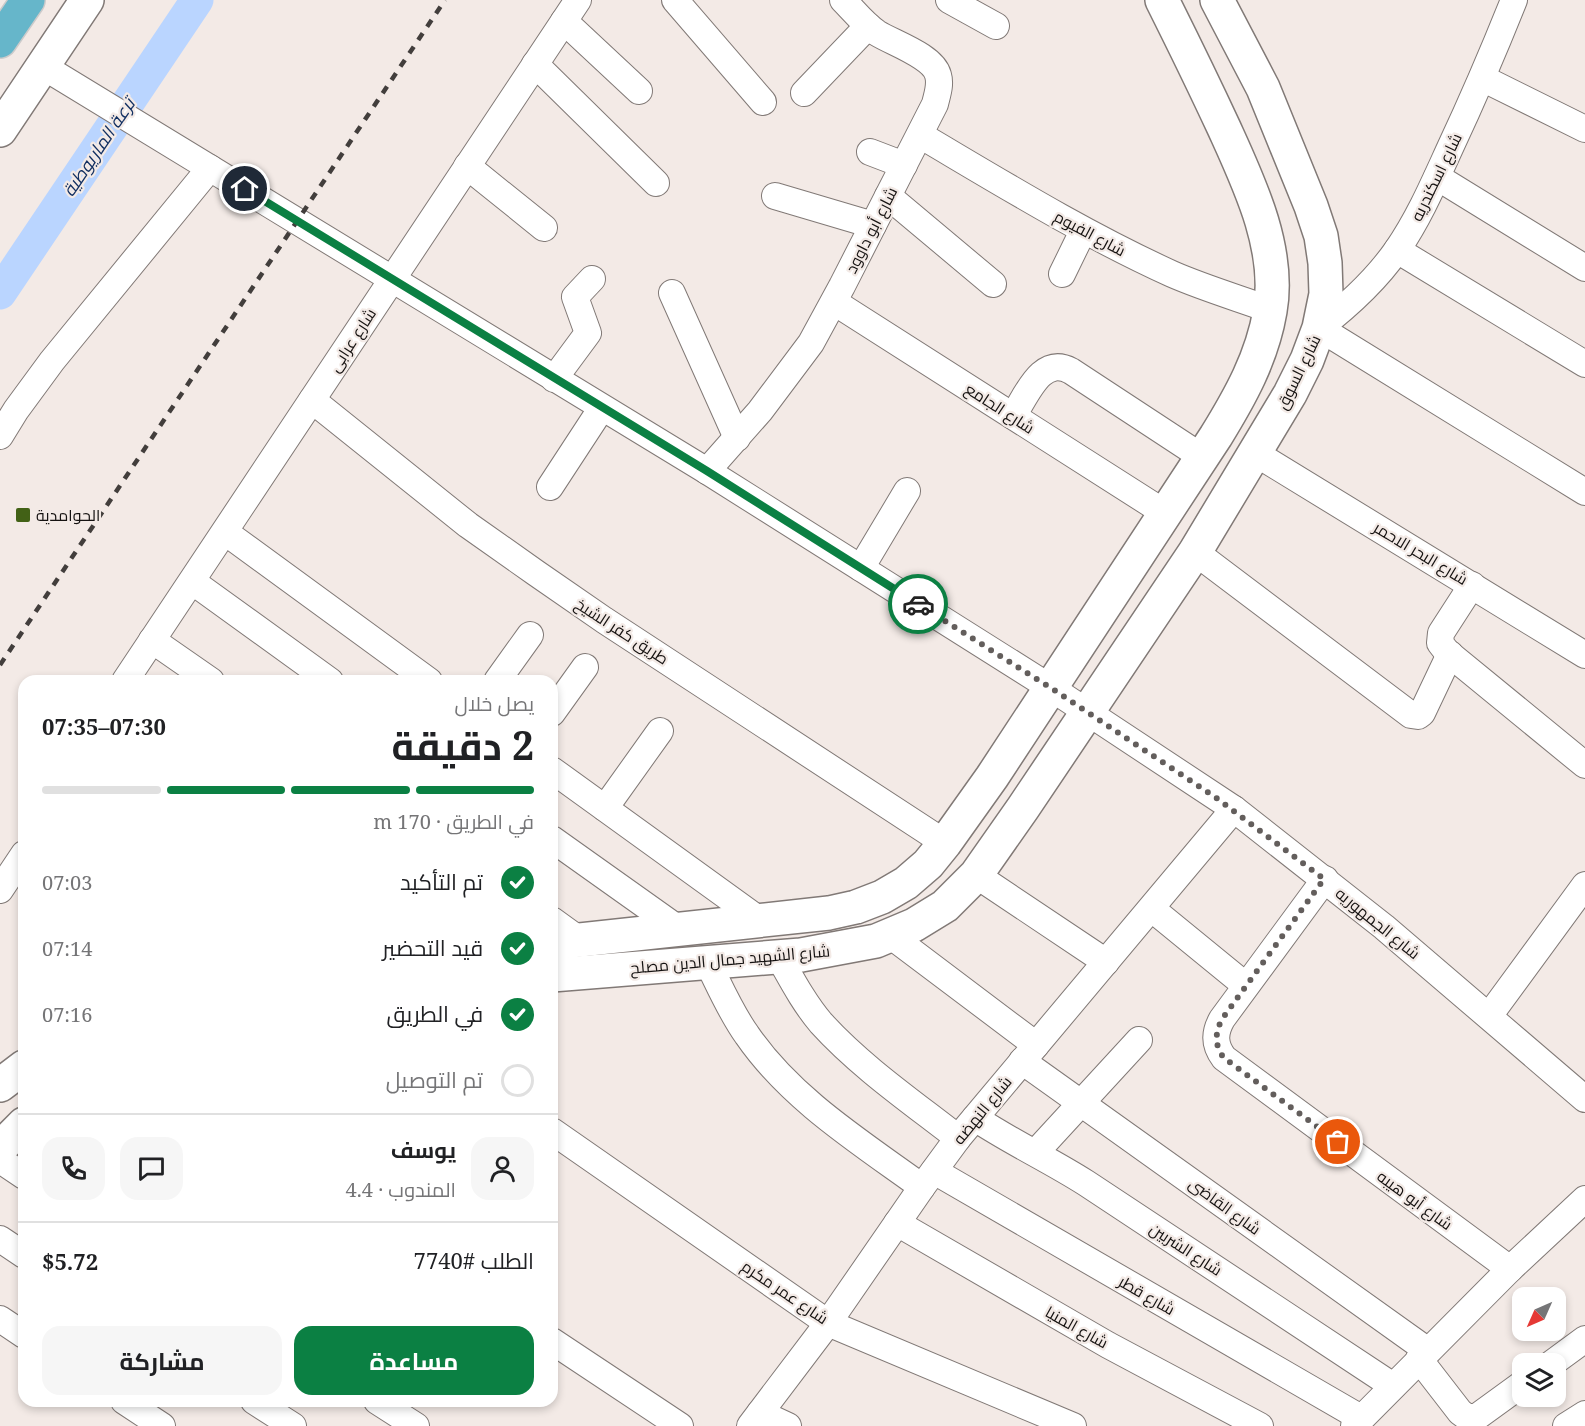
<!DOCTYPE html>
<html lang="ar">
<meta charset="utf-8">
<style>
body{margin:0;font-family:"Noto Serif",Cairo,serif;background:#f6f6f6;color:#202124;direction:rtl;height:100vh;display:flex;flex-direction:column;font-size:22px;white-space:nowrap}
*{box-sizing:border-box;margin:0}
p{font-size:20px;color:#757577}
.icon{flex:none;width:33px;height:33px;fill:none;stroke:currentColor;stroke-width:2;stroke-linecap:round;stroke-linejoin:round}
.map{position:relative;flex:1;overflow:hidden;direction:ltr}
.drawer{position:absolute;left:18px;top:675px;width:540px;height:732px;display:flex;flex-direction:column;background:#fff;border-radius:18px;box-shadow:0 3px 9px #0003;direction:rtl}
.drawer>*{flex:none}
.needle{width:39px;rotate:225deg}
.controls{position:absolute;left:1512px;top:1287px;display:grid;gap:12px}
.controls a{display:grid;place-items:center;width:54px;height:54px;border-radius:12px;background:#fff;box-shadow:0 3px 9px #0003;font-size:30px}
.pin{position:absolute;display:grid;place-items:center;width:51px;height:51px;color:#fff;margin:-26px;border:3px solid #fff;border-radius:50%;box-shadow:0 2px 6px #0007}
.courier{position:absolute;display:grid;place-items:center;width:60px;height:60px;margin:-30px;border:4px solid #0b8043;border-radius:50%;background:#fff;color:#222;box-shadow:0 2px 8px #0007}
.headline em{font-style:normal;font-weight:700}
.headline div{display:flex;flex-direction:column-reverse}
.headline{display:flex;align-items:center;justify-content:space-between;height:102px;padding:0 24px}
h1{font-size:39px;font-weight:700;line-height:45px}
.bar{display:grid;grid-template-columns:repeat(4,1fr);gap:9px 6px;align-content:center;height:72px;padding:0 24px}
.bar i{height:8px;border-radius:4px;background:#e0e0e0}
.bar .on{background:#0b8043}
.bar p{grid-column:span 4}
.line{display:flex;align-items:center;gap:15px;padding:0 24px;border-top:2px solid #e0e0e0}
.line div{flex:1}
.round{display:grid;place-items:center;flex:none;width:63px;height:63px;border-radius:18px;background:#f6f6f6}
ol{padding:0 24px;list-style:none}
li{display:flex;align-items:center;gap:18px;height:66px}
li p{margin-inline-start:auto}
li .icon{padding:6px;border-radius:50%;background:#0b8043;color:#fff;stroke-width:4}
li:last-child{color:#757577}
li i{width:33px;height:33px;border:3px solid #e0e0e0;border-radius:50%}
.cta{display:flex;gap:12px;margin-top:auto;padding:12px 24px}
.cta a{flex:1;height:69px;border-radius:18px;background:#0b8043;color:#fff;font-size:24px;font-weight:700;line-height:69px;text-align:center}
.cta a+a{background:#f6f6f6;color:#202124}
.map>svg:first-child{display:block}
</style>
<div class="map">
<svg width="1585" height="1426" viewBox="0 0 1585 1426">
<rect width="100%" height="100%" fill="#f3eae6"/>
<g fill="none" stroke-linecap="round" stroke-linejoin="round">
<polyline stroke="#bad5ff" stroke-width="33" points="0,293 197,0"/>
<defs>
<g id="minor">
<polyline points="675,0 763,102"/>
<polyline points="949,0 996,26"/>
<path d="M1514,0c-20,50 -41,99 -64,148 -16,35 -31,70 -53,102 -21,30 -48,55 -78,78l266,164"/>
<polyline points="564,21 639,91"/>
<polyline points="535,64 656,183"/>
<polyline points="44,67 707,471 1051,688 1234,809 1384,927 1585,1099"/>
<polyline points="1482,78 1585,129"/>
<polyline points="804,93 868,26"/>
<path d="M920,135c83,49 164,99 252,139 32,14 66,24 99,36"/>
<polyline points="870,152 904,165"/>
<polyline points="467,166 544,228"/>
<polyline points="1437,177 1585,268"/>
<polyline points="775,196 873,225"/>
<polyline points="888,196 993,284"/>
<polyline points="1397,250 1585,364"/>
<polyline points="1062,274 1083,231"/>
<polyline points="672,293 737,438"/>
<polyline points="834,302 1165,513"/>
<polyline points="554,379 588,333 575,297 592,279"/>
<polyline points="312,400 468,525 536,573 604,620 945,843"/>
<path d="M1013,416c14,-21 28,-61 58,-45l131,86"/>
<polyline points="0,436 16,410 52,361 210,168"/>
<polyline points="1255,453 1585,655"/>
<path d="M707,471l53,-60 51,-68 31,-57 93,-182c2,-9 6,-19 3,-29 -5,-19 -45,-32 -61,-42 -13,-9 -23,-22 -34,-33"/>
<polyline points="550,487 601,409"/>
<polyline points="225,532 429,681"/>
<polyline points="1195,552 1411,715 1418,716 1422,713 1450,654"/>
<polyline points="861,568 907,491"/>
<polyline points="193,582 330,681"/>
<polyline points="1472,585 1441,633 1440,643 1447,652 1585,765"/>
<polyline points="152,640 211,681"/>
<polyline points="125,681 578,0"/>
<polyline points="497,681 530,635"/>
<polyline points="552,713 585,667"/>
<polyline points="552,770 761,921"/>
<polyline points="605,808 660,731"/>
<polyline points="552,839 680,930"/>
<polyline points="976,875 1106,962"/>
<path d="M1325,879l-103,140c-8,14 -8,26 2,39l286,211"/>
<polyline points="0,890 24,854"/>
<polyline points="1152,909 1245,985"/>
<polyline points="552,920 581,941"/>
<polyline points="890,935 1036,1045"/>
<path d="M779,957c13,23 25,46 42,66 40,44 91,79 137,115"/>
<path d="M708,963c12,24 23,50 39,72 44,64 113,107 175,152"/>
<polyline points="1489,1016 1585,885"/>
<polyline points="1022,1061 1428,1351"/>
<path d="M975,1118c36,24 75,42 111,65l307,203"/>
<polyline points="552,1131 828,1323 1073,1426"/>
<polyline points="1036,1152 1139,1040"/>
<polyline points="0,1160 24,1176"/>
<polyline points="934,1171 1361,1418"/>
<polyline points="897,1223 1108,1345 1260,1426"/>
<polyline points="0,1239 24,1255"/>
<polyline points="0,1319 24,1335"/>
<polyline points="552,1341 680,1426"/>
<polyline points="1419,1359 1460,1412 1468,1418 1478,1416 1522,1384"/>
<polyline points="1551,1364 1585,1339"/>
<polyline points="124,1401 162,1426"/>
<polyline points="254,1401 293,1426"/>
<polyline points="377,1401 416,1426"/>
<polyline points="760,1413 788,1426"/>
<polyline points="750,1426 828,1323 922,1187 958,1138 1234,809"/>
<polyline points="1354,1426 1510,1269 1585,1199"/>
<polyline points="1566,1426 1585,1414"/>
</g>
<g id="tertiary">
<polyline points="0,130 87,0"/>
<path d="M552,943l277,-30 27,-6 26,-10 24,-14 22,-19 17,-21 47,-66 224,-341c24,-39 46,-78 54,-125 11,-62 -21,-128 -46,-183 -20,-43 -41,-86 -62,-128"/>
<polyline points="552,975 801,955 876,941 914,925 945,906 976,875 1023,808 1195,552 1290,394 1307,360 1319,328 1326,294 1325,263 1321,236 1311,206 1263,88 1217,0"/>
<polyline points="0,1085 24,1067"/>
<polyline points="0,1148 24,1124"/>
</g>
<polyline id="trunk" points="0,41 28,0"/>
</defs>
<use href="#minor" stroke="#817976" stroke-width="28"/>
<use href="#tertiary" stroke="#817976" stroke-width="36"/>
<use href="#trunk" stroke="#cccbcb" stroke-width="36"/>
<use href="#minor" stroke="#fff" stroke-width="26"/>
<use href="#tertiary" stroke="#fff" stroke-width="33"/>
<use href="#trunk" stroke="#66b6ca" stroke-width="33"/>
<polyline stroke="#423e3c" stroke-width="4.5" stroke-dasharray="8 8" stroke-linecap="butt" points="0,665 445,0"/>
</g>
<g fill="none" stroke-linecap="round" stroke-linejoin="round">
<path stroke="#635e5c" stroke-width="6" stroke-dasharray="0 10.8" d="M918,604l133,84 164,109 109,82 -102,140c-7,14 -8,26 2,39l114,84"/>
<polyline stroke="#0b8043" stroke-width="8" points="245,189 707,471 918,604"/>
</g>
<rect fill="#426116" stroke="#f3eae6" stroke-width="2" x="15" y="507" width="16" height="16" rx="3"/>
<g text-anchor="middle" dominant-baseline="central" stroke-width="4.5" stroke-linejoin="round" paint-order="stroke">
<g font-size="16" fill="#151211" stroke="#f3eae6">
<text transform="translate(1436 177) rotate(-64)">شارع اسكندريه</text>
<text transform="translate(871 230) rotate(-63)">شارع أبو داوود</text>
<text transform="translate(1090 233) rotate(28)">شارع الفيوم</text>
<text transform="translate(352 340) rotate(-57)">شارع عرابى</text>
<text transform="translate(1298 372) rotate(-64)">شارع السوق</text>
<text transform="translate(1000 408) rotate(33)">شارع الجامع</text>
<text transform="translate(1421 553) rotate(31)">شارع البحر الاحمر</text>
<text transform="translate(622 631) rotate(33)">طريق كفر الشيخ</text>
<text transform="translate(1378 923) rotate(39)">شارع الجمهوريه</text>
<text transform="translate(730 959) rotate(-5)">شارع الشهيد جمال الدين مصلح</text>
<text transform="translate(982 1110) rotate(-51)">شارع النهضه</text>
<text transform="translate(1415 1200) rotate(36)">شارع أبو هيبه</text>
<text transform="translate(1225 1206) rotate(36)">شارع القاضى</text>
<text transform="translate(1186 1249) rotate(33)">شارع الشربين</text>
<text transform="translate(785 1292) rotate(34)">شارع عمر مكرم</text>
<text transform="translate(1147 1295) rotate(30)">شارع قطر</text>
<text transform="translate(1077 1327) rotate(29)">شارع المنيا</text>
</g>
<g font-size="16" fill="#151211" stroke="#f3eae6" text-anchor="start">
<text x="36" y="515">الحوامدية</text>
</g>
<g font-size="18" font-style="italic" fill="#123062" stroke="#f3eae6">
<text transform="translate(98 147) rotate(-56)">ترعة الماريوطية</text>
</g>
</g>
</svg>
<div class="controls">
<a><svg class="needle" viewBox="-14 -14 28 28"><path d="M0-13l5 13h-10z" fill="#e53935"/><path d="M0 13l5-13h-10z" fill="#757577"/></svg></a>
<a><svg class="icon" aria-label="layers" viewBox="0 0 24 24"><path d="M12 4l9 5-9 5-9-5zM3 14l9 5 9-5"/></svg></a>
</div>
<div class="pin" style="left:1338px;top:1142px;background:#ea580c"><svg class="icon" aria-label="bag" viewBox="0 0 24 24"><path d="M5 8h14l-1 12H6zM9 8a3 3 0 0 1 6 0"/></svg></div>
<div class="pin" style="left:245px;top:189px;background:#1f2937"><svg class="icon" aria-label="home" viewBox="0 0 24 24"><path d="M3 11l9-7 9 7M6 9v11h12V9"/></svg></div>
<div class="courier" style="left:918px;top:604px"><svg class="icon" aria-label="car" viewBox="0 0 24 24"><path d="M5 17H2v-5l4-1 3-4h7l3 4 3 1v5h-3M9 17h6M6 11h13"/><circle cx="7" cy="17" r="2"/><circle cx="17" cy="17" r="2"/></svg></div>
<section class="drawer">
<div class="headline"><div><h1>2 دقيقة</h1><p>يصل خلال</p></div><em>07:30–07:35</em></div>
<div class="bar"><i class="on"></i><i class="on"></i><i class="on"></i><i></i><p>في الطريق · 170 m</p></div>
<ol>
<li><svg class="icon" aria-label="check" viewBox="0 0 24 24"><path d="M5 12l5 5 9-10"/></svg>تم التأكيد<p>07:03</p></li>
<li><svg class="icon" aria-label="check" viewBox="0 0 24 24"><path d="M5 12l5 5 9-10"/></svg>قيد التحضير<p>07:14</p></li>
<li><svg class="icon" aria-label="check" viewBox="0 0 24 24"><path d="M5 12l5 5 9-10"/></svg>في الطريق<p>07:16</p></li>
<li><i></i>تم التوصيل</li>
</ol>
<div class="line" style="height:108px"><a class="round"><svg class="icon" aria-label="person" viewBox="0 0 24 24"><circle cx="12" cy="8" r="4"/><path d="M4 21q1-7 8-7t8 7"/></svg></a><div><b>يوسف</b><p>المندوب · 4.4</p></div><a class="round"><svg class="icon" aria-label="chat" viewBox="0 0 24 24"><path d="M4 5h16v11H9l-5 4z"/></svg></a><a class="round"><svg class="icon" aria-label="phone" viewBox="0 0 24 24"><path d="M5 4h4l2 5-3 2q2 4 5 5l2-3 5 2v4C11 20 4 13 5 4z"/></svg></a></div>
<div class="line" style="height:78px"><div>الطلب #7740</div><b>$5.72</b></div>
<div class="cta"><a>مساعدة</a><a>مشاركة</a></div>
</section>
</div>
